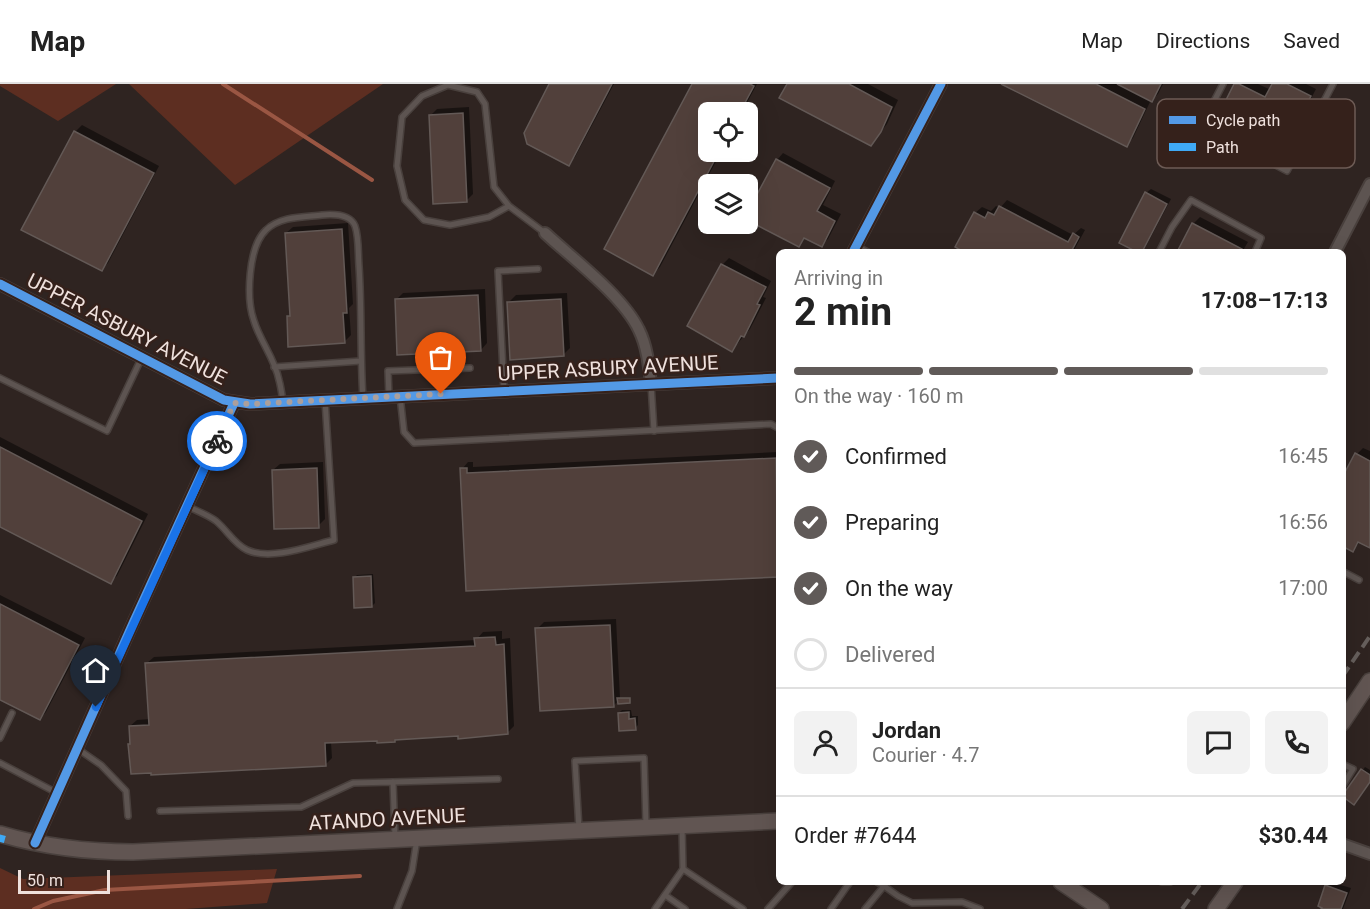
<!DOCTYPE html>
<meta charset="utf-8">
<style>
body{margin:0;font-family:Roboto,sans-serif;background:#f2f2f2;color:#222;height:100vh;display:flex;flex-direction:column;font-size:22px;white-space:nowrap}
*{box-sizing:border-box;margin:0}
p{font-size:20px;color:#767676}
.icon{flex:none;width:33px;height:33px;fill:none;stroke:currentColor;stroke-width:2;stroke-linecap:round;stroke-linejoin:round}
.map{position:relative;flex:1;overflow:hidden}
.sheet{position:absolute;left:776px;top:165px;width:570px;height:636px;display:flex;flex-direction:column;background:#fff;border-radius:9px;box-shadow:0 6px 24px #0002}
.sheet>*{flex:none}
.tools{position:absolute;left:698px;top:18px;display:grid;gap:12px}
.tools a{display:grid;place-items:center;width:60px;height:60px;border-radius:9px;background:#fff;box-shadow:0 6px 24px #0002;font-size:30px}
.scale{position:absolute;left:18px;bottom:15px;width:92px;box-sizing:border-box;padding-left:6px;border:3px solid #efe1dd;border-top:0;font-size:16px;line-height:21px;white-space:nowrap;color:#efe1dd;-webkit-text-stroke:4px #35211b;paint-order:stroke}
.pin{position:absolute;display:grid;place-items:center;width:51px;height:51px;color:#fff;margin:-62px -26px;border-radius:50% 50% 50% 0;rotate:-45deg;box-shadow:0 0 6px #0007}
.pin .icon{rotate:45deg}
.courier{position:absolute;display:grid;place-items:center;width:60px;height:60px;margin:-30px;border:4px solid #1a73e8;border-radius:50%;background:#fff;color:#222;box-shadow:0 2px 8px #0007}
.headline em{font-style:normal;font-weight:700}
.headline div{display:flex;flex-direction:column-reverse}
.headline{display:flex;align-items:center;justify-content:space-between;height:102px;padding:0 18px}
h1{font-size:39px;font-weight:700;line-height:45px}
.bar{display:grid;grid-template-columns:repeat(4,1fr);gap:9px 6px;align-content:center;height:72px;padding:0 18px}
.bar i{height:8px;border-radius:4px;background:#e0e0e0}
.bar .selected{background:#605a58}
.bar p{grid-column:span 4}
.line{display:flex;align-items:center;gap:15px;padding:0 18px;border-top:2px solid #e0e0e0}
.line div{flex:1}
.round{display:grid;place-items:center;flex:none;width:63px;height:63px;border-radius:9px;background:#f2f2f2}
ol{padding:0 18px;list-style:none}
li{display:flex;align-items:center;gap:18px;height:66px}
li p{margin-inline-start:auto}
li .icon{padding:6px;border-radius:50%;background:#605a58;color:#fff;stroke-width:4}
li:last-child{color:#767676}
li i{width:33px;height:33px;border:3px solid #e0e0e0;border-radius:50%}
header{display:flex;align-items:center;gap:36px;box-sizing:border-box;height:84px;padding:0 30px;background:#fff;border-bottom:2px solid #e0e0e0}
header strong{font-size:28px}
nav{display:flex;gap:33px;margin-inline-start:auto;font-size:21px}
.map>svg:first-child{display:block}
</style>
<header>
<strong>Map</strong>
<nav><a>Map</a><a>Directions</a><a>Saved</a></nav>
</header>
<div class="map">
<svg width="1370" height="825" viewBox="0 0 1370 825">
<rect width="100%" height="100%" fill="#2f2421"/>
<g fill="#5d2e21">
<polygon points="0,0 116,0 58,37 0,2"/>
<polygon points="129,0 383,0 235,101"/>
<polygon points="0,784 23,795 277,785 267,819 186,825 0,825"/>
</g>
<g fill="#0007">
<polygon points="551,0 614,0 575,73 568,80"/>
<polygon points="694,0 757,0 742,28 708,28 708,68 721,68 660,183 653,190"/>
<polygon points="788,0 868,0 898,16 887,40 871,60"/>
<polygon points="1005,0 1163,0 1158,10 1150,18 1133,54 1126,61"/>
<polygon points="1236,0 1258,0 1271,6 1274,0 1306,0 1316,5 1301,34 1295,40 1287,36 1281,48 1275,54"/>
<polygon points="469,23 473,110 466,117 431,31 437,25"/>
<polygon points="82,41 159,82 108,179 102,185 75,48"/>
<polygon points="783,69 835,97 823,121 841,130 828,155 821,161 805,154 798,161 747,135 777,76"/>
<polygon points="1151,105 1171,115 1145,164 1140,168 1146,109"/>
<polygon points="1007,116 1073,151 1081,144 1085,146 1073,168 967,168 975,129 982,123 991,127 996,122 1000,124"/>
<polygon points="1200,133 1248,158 1242,168 1178,168 1193,140"/>
<polygon points="348,139 353,220 349,224 351,251 344,258 288,232 291,229 286,149 293,143"/>
<polygon points="729,174 771,197 763,213 766,214 750,245 732,266 722,181"/>
<polygon points="485,205 487,259 481,266 396,216 403,209"/>
<polygon points="567,209 570,264 563,271 509,218 516,211"/>
<polygon points="0,353 148,430 117,492 110,498 0,441"/>
<polygon points="1363,364 1370,367 1370,463 1360,458 1353,466 1357,370"/>
<polygon points="778,368 778,491 468,505 462,385 468,378 473,378 473,383"/>
<polygon points="323,378 325,435 318,442 273,386 280,380"/>
<polygon points="373,490 375,519 372,522 354,494 357,491"/>
<polygon points="0,511 85,554 46,628 40,635 0,614"/>
<polygon points="616,535 620,614 630,614 630,617 619,616 614,621 537,545 544,538"/>
<polygon points="502,547 502,555 510,554 514,642 508,648 397,654 395,657 378,655 331,658 332,674 326,680 129,660 131,658 130,642 137,636 150,635 147,579 154,573 476,556 483,548"/>
<polygon points="622,626 631,626 632,632 638,632 638,641 635,644 619,629"/>
<polygon points="1365,683 1370,686 1370,697 1344,712"/>
<polygon points="1330,798 1351,804 1343,825 1323,825 1324,823 1320,821 1327,801"/>
</g>
<g fill="none" stroke-linecap="round" stroke-linejoin="round">
<g stroke="#9a5643" stroke-width="4">
<polyline points="223,0 372,96"/>
<polyline points="34,825 53,817 105,806 360,792"/>
</g>
</g>
<g fill="#51403b" stroke="#635956" stroke-width="1.5">
<polygon points="549,0 612,0 569,82 527,60 524,49"/>
<polygon points="692,0 750,0 754,2 740,28 708,28 708,68 719,68 653,192 604,165"/>
<polygon points="787,0 849,0 892,23 881,48 871,62 779,14"/>
<polygon points="1001,0 1096,0 1145,25 1127,63"/>
<polygon points="1117,0 1161,0 1152,18"/>
<polygon points="1234,0 1239,0 1265,13 1272,0 1287,0 1311,12 1295,42 1285,37 1275,56 1220,28"/>
<polygon points="463,29 467,118 433,120 429,31"/>
<polygon points="74,47 154,89 102,187 21,146"/>
<polygon points="776,75 830,104 817,127 835,137 822,163 804,154 799,163 747,136 747,129"/>
<polygon points="1145,108 1167,120 1142,168 1137,168 1119,159"/>
<polygon points="999,122 1068,158 1073,149 1079,153 1071,168 964,168 955,163 974,128 985,134 988,128 994,131"/>
<polygon points="1192,139 1242,165 1240,168 1177,168"/>
<polygon points="342,145 347,229 343,229 345,259 288,263 287,232 290,232 285,149"/>
<polygon points="721,180 766,203 757,220 760,221 744,253 741,252 732,268 687,242"/>
<polygon points="478,211 481,267 397,271 395,215"/>
<polygon points="561,215 564,272 510,276 507,218"/>
<polygon points="0,363 142,437 111,500 0,443"/>
<polygon points="1355,369 1370,377 1370,464 1358,458 1353,468 1342,462 1342,394"/>
<polygon points="776,374 778,493 466,507 460,384 467,384 467,389"/>
<polygon points="317,384 319,444 274,445 272,386"/>
<polygon points="371,492 372,523 354,524 353,493"/>
<polygon points="0,520 79,561 40,636 0,616"/>
<polygon points="610,541 614,623 540,627 535,544"/>
<polygon points="495,553 496,561 504,560 508,650 458,655 458,652 395,656 395,658 377,659 377,657 325,659 326,682 151,691 151,689 131,690 128,660 130,660 129,642 149,641 145,579 475,562 474,554"/>
<polygon points="617,614 630,614 630,619 618,620"/>
<polygon points="629,628 629,635 635,634 636,646 619,647 618,629"/>
<polygon points="1361,685 1370,691 1370,698 1354,721 1342,712"/>
<polygon points="1325,801 1347,809 1341,825 1321,825 1322,824 1318,822"/>
</g>
<g fill="none" stroke-linecap="round" stroke-linejoin="round">
<defs>
<g id="service">
<polyline points="1223,0 1201,42 1287,87 1333,0"/>
<polyline points="509,122 489,133 450,141 424,136 405,116 397,82 402,33 422,12 448,1 477,8 485,20 494,103 509,122 545,149"/>
<polyline points="856,162 868,168"/>
<polyline points="1159,168 1172,143 1191,116 1261,154 1255,168"/>
<polyline points="274,283 361,277"/>
<polyline points="0,294 107,347 142,273"/>
<polyline points="651,300 654,347"/>
<polyline points="504,307 498,187 538,185"/>
<polyline points="400,312 404,348 414,359 771,340 778,344"/>
<polyline points="389,313 388,287 470,284"/>
<path d="M283,318c-1,-7 -2,-15 -4,-22 -4,-21 -19,-39 -25,-59 -8,-22 -6,-74 12,-91 14,-14 38,-13 56,-15 11,-1 28,-1 33,11 4,11 3,28 4,40 3,44 1,88 4,132"/>
<path d="M187,422c10,5 21,9 29,15 11,9 18,23 31,29 24,11 63,-4 87,-10l-9,-140"/>
<polyline points="1342,487 1359,496"/>
<polyline points="0,654 12,629"/>
<polyline points="78,665 101,681 126,707 128,732"/>
<polyline points="0,679 57,709"/>
<polyline points="1342,680 1353,685 1342,703"/>
<polyline points="393,698 498,695"/>
<polyline points="160,727 301,723 353,699 393,698 395,754"/>
<polyline points="579,745 575,677 644,674 646,741"/>
<polyline points="683,785 743,825"/>
<polyline points="877,798 884,802 887,798"/>
<polyline points="1162,798 1170,798"/>
<polyline points="665,811 685,825"/>
<polyline points="397,825 412,787 417,755"/>
<polyline points="655,825 683,785 682,743"/>
<polyline points="768,825 792,798"/>
<polyline points="831,825 850,798"/>
<polyline points="865,825 884,802 898,812 912,819 962,818 980,825"/>
</g>
<g id="minor">
<path d="M545,149c28,26 78,63 94,97 8,16 10,36 12,54"/>
<polyline points="853,168 941,0"/>
<polyline points="1335,168 1370,100"/>
<polyline points="0,200 224,316 250,320 778,294"/>
<polyline points="35,759 133,539 234,319"/>
<polyline points="1342,760 1370,770"/>
</g>
<g id="secondary">
<polyline points="1342,639 1370,597"/>
<path d="M0,750c44,13 87,18 133,18l645,-31"/>
<polyline points="1061,798 1101,825"/>
<polyline points="1216,825 1235,798"/>
</g>
</defs>
<use href="#service" stroke="#49403d" stroke-width="8"/>
<use href="#minor" stroke="#49403d" stroke-width="14"/>
<use href="#secondary" stroke="#49403d" stroke-width="18"/>
<use href="#service" stroke="#5d5451" stroke-width="5"/>
<use href="#minor" stroke="#5d5451" stroke-width="10"/>
<use href="#secondary" stroke="#615552" stroke-width="15"/>
<g stroke="#665f5c" stroke-width="4" stroke-dasharray="12 6" stroke-linecap="butt">
<polyline points="1342,593 1370,552"/>
<polyline points="1182,825 1202,798"/>
</g>
<polyline stroke="#3fa9f5" stroke-width="8" stroke-dasharray="15 8" stroke-linecap="butt" points="0,758 2,751"/>
<defs>
<g id="cycleway">
<polyline points="853,168 941,0"/>
<polyline points="0,200 224,316 250,320 778,294"/>
<polyline points="35,759 133,539 234,319"/>
</g>
</defs>
<use href="#cycleway" stroke="#35211b" stroke-width="13"/>
<use href="#cycleway" stroke="#5399e6" stroke-width="9"/>
</g>
<g fill="none" stroke-linecap="round" stroke-linejoin="round">
<polyline stroke="#ac9f9b" stroke-width="6" stroke-dasharray="0 10.8" points="217,357 234,319 250,320 441,310"/>
<polyline stroke="#1a73e8" stroke-width="8" points="96,623 217,357"/>
</g>
<g text-anchor="middle" dominant-baseline="central" stroke-width="5" stroke-linejoin="round" paint-order="stroke">
<g font-size="20" fill="#efe1dd" stroke="#35211b">
<text transform="translate(127 245) rotate(27)">UPPER ASBURY AVENUE</text>
<text transform="translate(608 284) rotate(-3)">UPPER ASBURY AVENUE</text>
<text transform="translate(387 735) rotate(-3)">ATANDO AVENUE</text>
</g>
</g>
<rect x="1157" y="15" width="198" height="69" rx="9" fill="#35211b" stroke="#6d5b55" stroke-width="1.5"/>
<rect x="1169" y="32" width="27" height="8" fill="#5399e6"/>
<rect x="1169" y="59" width="27" height="8" fill="#3fa9f5"/>
<g font-size="16" fill="#efe1dd">
<text x="1206" y="42">Cycle path</text>
<text x="1206" y="69">Path</text>
</g>
</svg>
<div class="tools">
<a><svg class="icon" aria-label="locate" viewBox="0 0 24 24"><circle cx="12" cy="12" r="6"/><path d="M12 2v4M12 18v4M2 12h4M18 12h4"/></svg></a>
<a><svg class="icon" aria-label="layers" viewBox="0 0 24 24"><path d="M12 4l9 5-9 5-9-5zM3 14l9 5 9-5"/></svg></a>
</div>
<div class="scale">50 m</div>
<div class="pin" style="left:441px;top:310px;background:#ea580c"><svg class="icon" aria-label="bag" viewBox="0 0 24 24"><path d="M5 8h14l-1 12H6zM9 8a3 3 0 0 1 6 0"/></svg></div>
<div class="pin" style="left:96px;top:623px;background:#1f2937"><svg class="icon" aria-label="home" viewBox="0 0 24 24"><path d="M3 11l9-7 9 7M6 9v11h12V9"/></svg></div>
<div class="courier" style="left:217px;top:357px"><svg class="icon" aria-label="bike" viewBox="0 0 24 24"><circle cx="6" cy="16" r="4"/><circle cx="18" cy="16" r="4"/><path d="M6 16l4-8h5l3 8M10 8l3 8H6M13 5h3"/></svg></div>
<section class="sheet">
<div class="headline"><div><h1>2 min</h1><p>Arriving in</p></div><em>17:08–17:13</em></div>
<div class="bar"><i class="selected"></i><i class="selected"></i><i class="selected"></i><i></i><p>On the way · 160 m</p></div>
<ol>
<li><svg class="icon" aria-label="check" viewBox="0 0 24 24"><path d="M5 12l5 5 9-10"/></svg>Confirmed<p>16:45</p></li>
<li><svg class="icon" aria-label="check" viewBox="0 0 24 24"><path d="M5 12l5 5 9-10"/></svg>Preparing<p>16:56</p></li>
<li><svg class="icon" aria-label="check" viewBox="0 0 24 24"><path d="M5 12l5 5 9-10"/></svg>On the way<p>17:00</p></li>
<li><i></i>Delivered</li>
</ol>
<div class="line" style="height:108px"><a class="round"><svg class="icon" aria-label="person" viewBox="0 0 24 24"><circle cx="12" cy="8" r="4"/><path d="M4 21q1-7 8-7t8 7"/></svg></a><div><b>Jordan</b><p>Courier · 4.7</p></div><a class="round"><svg class="icon" aria-label="chat" viewBox="0 0 24 24"><path d="M4 5h16v11H9l-5 4z"/></svg></a><a class="round"><svg class="icon" aria-label="phone" viewBox="0 0 24 24"><path d="M5 4h4l2 5-3 2q2 4 5 5l2-3 5 2v4C11 20 4 13 5 4z"/></svg></a></div>
<div class="line" style="height:78px"><div>Order #7644</div><b>$30.44</b></div>
</section>
</div>
